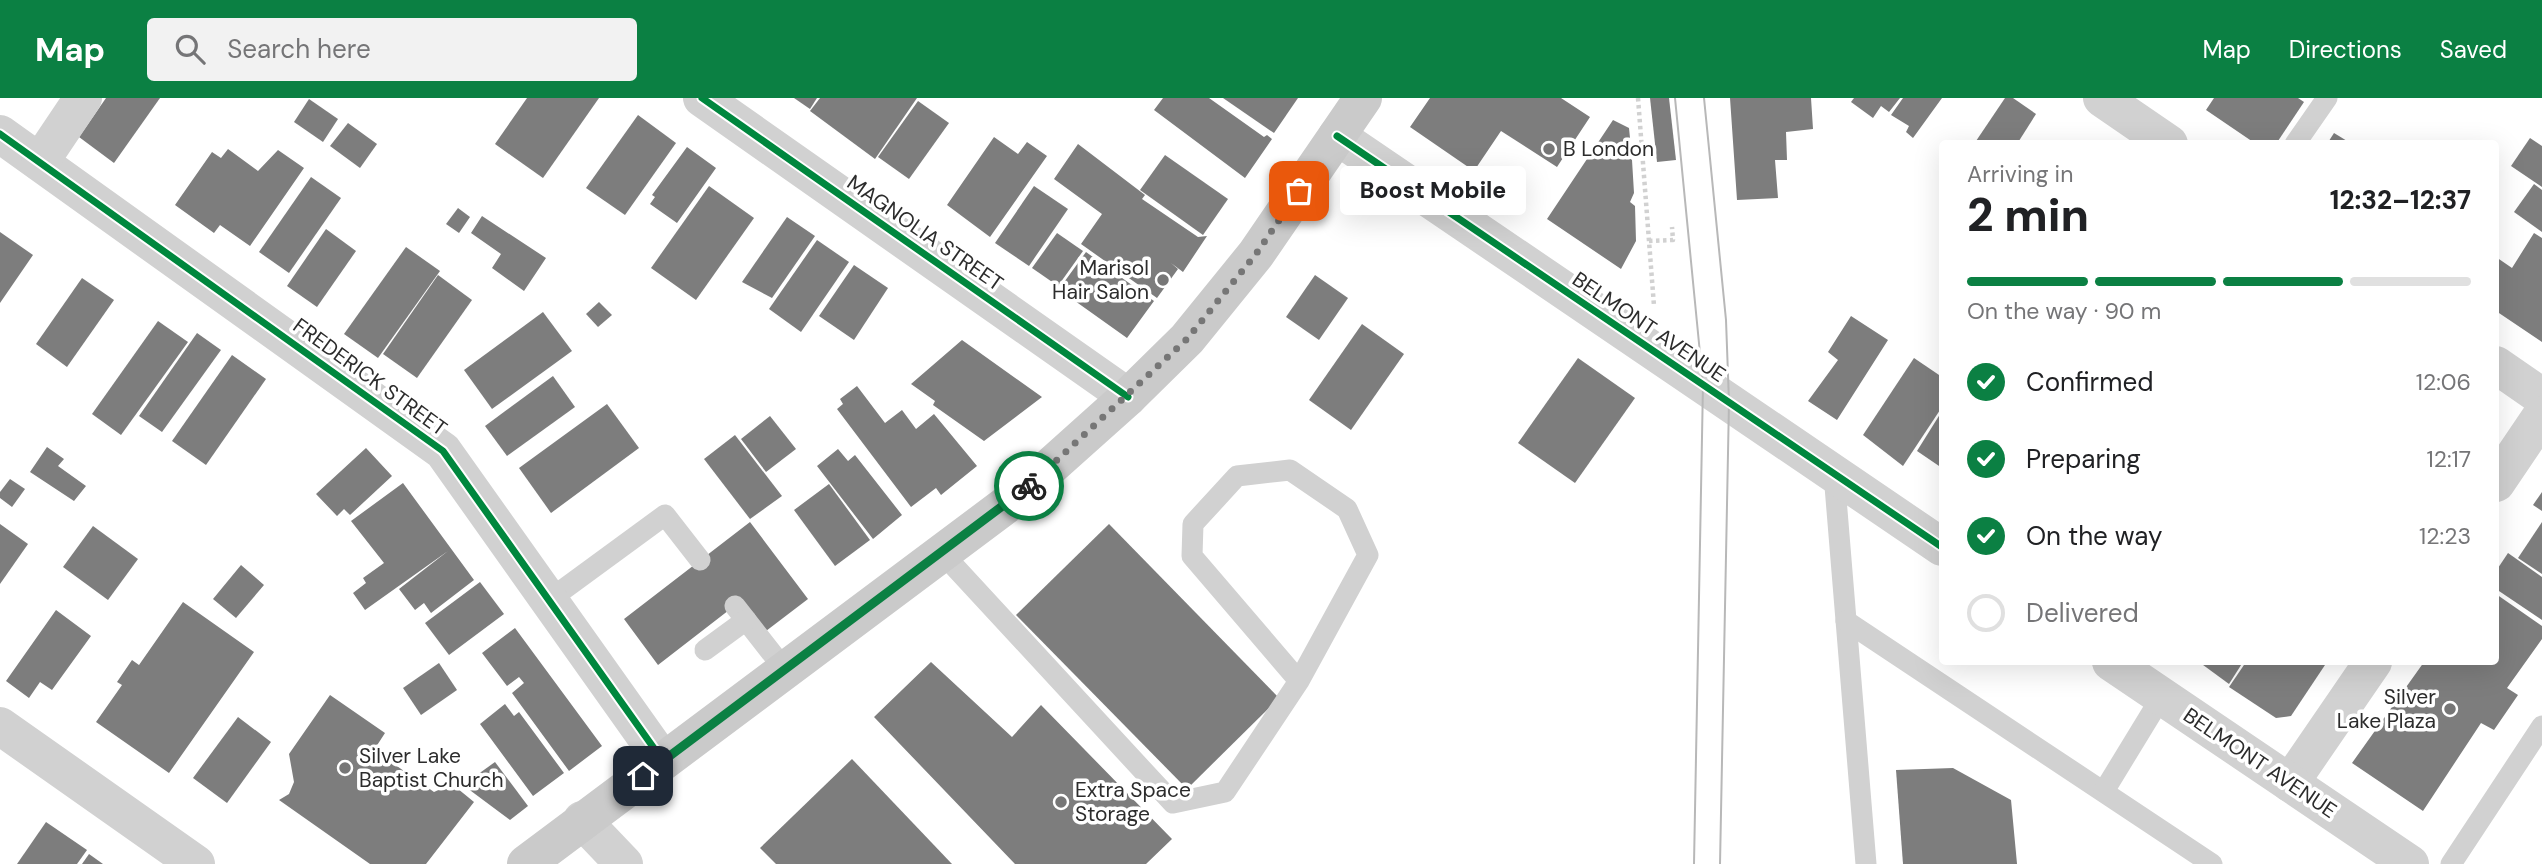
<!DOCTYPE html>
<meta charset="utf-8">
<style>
body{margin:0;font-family:"DM Sans",sans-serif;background:#f2f2f2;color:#202124;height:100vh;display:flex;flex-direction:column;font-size:26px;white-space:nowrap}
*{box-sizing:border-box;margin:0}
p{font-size:23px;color:#757577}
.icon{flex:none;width:38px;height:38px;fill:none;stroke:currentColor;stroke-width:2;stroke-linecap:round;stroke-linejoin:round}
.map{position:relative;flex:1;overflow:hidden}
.details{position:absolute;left:1939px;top:42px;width:560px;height:525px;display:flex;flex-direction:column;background:#fff;border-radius:7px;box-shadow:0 7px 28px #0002}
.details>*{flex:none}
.pin{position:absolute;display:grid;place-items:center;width:60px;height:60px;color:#fff;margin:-30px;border-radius:14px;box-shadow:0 4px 10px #0006}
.courier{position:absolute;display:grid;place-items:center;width:70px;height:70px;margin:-35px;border:5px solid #0b8043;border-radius:50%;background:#fff;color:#222;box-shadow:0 2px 9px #0007}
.bubble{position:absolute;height:49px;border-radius:7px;background:#fff;box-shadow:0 7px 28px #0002;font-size:23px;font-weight:800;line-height:49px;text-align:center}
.headline em{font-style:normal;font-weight:800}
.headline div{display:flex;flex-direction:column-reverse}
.headline{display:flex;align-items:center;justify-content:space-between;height:119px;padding:0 28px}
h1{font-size:46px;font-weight:800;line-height:52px}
.bar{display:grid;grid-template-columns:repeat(4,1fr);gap:10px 7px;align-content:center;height:84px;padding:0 28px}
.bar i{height:9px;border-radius:5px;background:#e0e0e0}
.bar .current{background:#0b8043}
.bar p{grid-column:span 4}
ol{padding:0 28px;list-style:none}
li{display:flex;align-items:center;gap:21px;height:77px}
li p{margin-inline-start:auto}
li .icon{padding:7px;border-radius:50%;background:#0b8043;color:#fff;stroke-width:4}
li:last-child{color:#757577}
li i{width:38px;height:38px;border:4px solid #e0e0e0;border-radius:50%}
header{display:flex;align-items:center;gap:42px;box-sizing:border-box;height:98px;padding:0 35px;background:#0b8043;color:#fff}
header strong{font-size:33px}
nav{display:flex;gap:38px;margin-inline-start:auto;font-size:24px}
.search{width:490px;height:63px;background:#f2f2f2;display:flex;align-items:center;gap:18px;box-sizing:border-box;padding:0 24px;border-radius:7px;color:#757577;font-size:26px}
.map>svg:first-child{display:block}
</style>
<header>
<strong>Map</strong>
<div class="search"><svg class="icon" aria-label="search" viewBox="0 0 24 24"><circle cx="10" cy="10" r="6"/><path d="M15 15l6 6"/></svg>Search here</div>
<nav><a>Map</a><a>Directions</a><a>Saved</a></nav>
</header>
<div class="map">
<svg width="2542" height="766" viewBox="0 0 2542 766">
<rect width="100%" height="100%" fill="#fff"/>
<g fill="#7d7d7d">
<polygon points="106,0 160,0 114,65 79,39"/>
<polygon points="527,0 599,0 543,80 495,46"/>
<polygon points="794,0 817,0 810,11"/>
<polygon points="820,0 917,0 875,61 810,13"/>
<polygon points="1163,0 1209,0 1264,39 1267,37 1272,41 1245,80 1154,12"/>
<polygon points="1223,0 1298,0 1274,35"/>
<polygon points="1430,0 1561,0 1590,19 1557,69 1501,33 1474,73 1410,29"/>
<polygon points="1650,0 1669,0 1676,62 1657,64"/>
<polygon points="1730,0 1811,0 1813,31 1786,34 1787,62 1775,62 1778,100 1737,102"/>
<polygon points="1854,0 1900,0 1889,14 1881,8 1873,20 1851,4"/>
<polygon points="1903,0 1942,0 1913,40 1906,34 1909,28 1891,17"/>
<polygon points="2005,0 2013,0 2036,16 2017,46 1974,46"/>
<polygon points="2214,0 2298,0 2304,4 2276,46 2256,46 2206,12"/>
<polygon points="309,1 338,21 323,44 294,24"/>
<polygon points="918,3 949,25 909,81 878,59"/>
<polygon points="638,17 676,45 625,117 586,90"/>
<polygon points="1613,22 1629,30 1631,50 1627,58 1632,62 1634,95 1630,104 1635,108 1636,143 1621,171 1547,121"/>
<polygon points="348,25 377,46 360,70 330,48"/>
<polygon points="2334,35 2352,46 2327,46"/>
<polygon points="994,39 1018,56 1027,44 1047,58 990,139 947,107"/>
<polygon points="2530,40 2542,48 2542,89 2511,68"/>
<polygon points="1078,46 1145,97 1142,101 1198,139 1207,138 1183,174 1171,165 1178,171 1157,200 1081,146 1102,116 1054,81"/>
<polygon points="687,49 716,70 677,125 650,106 655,99 652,97"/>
<polygon points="228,51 258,73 278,52 304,70 250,148 220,127 214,135 175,107 212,54 221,60"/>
<polygon points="1165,57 1228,101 1203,137 1140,92"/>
<polygon points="311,79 341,100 289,175 259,154"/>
<polygon points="2534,86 2542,92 2542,134 2514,114"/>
<polygon points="709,88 754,120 696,202 651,170"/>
<polygon points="1034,88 1068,111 1029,168 995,145"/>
<polygon points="458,110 470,119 459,135 446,126"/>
<polygon points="482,118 546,160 524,193 492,170 501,156 471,135"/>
<polygon points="787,119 815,138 772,200 742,184"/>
<polygon points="326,131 356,153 317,209 287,188"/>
<polygon points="0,134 33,157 0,205"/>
<polygon points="1057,135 1083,153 1058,188 1032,170"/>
<polygon points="2534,135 2542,140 2542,244 2496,213 2496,159 2512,170"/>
<polygon points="817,142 849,164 801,234 769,211"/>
<polygon points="406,149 440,173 378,260 344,236"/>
<polygon points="1086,154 1154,203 1127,240 1068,198 1071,194 1062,187"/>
<polygon points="854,167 888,190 854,242 819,218"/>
<polygon points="438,177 472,202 417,280 383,256"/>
<polygon points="1315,177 1348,200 1319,242 1286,219"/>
<polygon points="82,180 114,202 67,269 36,246"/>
<polygon points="599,204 612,217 598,229 586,216"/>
<polygon points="543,214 572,253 492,311 464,272"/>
<polygon points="1851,218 1888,242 1837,322 1808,303 1838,262 1828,254"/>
<polygon points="158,223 188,244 121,337 92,316"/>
<polygon points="1362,226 1404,256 1351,332 1309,302"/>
<polygon points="197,235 221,252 162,334 139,318"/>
<polygon points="962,242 1042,299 984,343 933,307 935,303 911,286"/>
<polygon points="232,257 266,281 206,367 172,343"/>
<polygon points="1578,260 1635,300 1575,385 1518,345"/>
<polygon points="1914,260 1942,279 1942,309 1903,368 1863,337"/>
<polygon points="553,278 575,309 507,358 485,328"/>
<polygon points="857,288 885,325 902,312 916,331 934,316 977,368 941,397 936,390 911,409 837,311 843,306 840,301"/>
<polygon points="607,306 639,350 551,415 519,370"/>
<polygon points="1942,313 1942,370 1917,353"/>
<polygon points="770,318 796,351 766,374 741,341"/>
<polygon points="735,337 782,398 750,421 704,361"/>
<polygon points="47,349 64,361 58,368 86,388 74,403 30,374"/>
<polygon points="366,350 392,378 350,417 344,411 337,418 316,396"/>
<polygon points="838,351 848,363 855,357 902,417 873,441 817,368"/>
<polygon points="10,381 25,391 12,409 0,400 0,394"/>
<polygon points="403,385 474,482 431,515 424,505 415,512 399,491 448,453 365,512 353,495 366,485 363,480 384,465 351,423"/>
<polygon points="829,386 870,442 835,468 794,412"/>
<polygon points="2542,394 2542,413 2533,407"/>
<polygon points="750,424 808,501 766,533 742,502 658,567 624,521"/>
<polygon points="2542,424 2542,476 2518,460"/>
<polygon points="0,426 28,446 0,486"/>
<polygon points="1109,426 1279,600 1187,691 1016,517"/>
<polygon points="93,428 138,461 108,502 63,469"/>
<polygon points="2508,455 2542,479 2542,522 2496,491 2496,473"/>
<polygon points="241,467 264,487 236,520 213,501"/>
<polygon points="480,484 504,516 449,557 425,525"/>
<polygon points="2496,496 2542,528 2542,541 2507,590 2518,597 2494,632 2481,625 2423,713 2352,665 2424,564 2496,564"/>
<polygon points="183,504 254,554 169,675 96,624 122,587 117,584 132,562 139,567"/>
<polygon points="56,512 91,538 52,592 40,584 29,600 6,583"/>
<polygon points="515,530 602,648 569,673 512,595 524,585 519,579 507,588 482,555"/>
<polygon points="931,564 1012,639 1041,607 1172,741 1146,766 1015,766 874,619"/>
<polygon points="2199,564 2243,564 2229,586"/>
<polygon points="2246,564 2327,564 2291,618 2276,620 2229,589"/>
<polygon points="439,565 457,592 421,617 403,590"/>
<polygon points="330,597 385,635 374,652 434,694 452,686 474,704 426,766 370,766 279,702 289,696 294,684 289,656"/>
<polygon points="505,606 514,618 519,614 564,675 533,698 480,626"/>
<polygon points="238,619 271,644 227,705 193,680"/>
<polygon points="852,661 952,766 776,766 760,750"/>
<polygon points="495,664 528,708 510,722 463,687"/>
<polygon points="1953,670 2011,702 2017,766 1903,766 1896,672"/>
<polygon points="46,724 87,752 77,766 17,766"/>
<polygon points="89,756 103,766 82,766"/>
</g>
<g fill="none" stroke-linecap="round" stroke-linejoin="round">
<g stroke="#d1d1d1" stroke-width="4.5" stroke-dasharray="3.5 3.5" stroke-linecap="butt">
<polyline points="1638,0 1654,208"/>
<polyline points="1649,143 1673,142 1672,129"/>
</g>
<g stroke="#d1d1d1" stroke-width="21">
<polyline points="2295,46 2327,0"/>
<polyline points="1834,376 1866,766"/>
<polyline points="942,455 1173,705 1225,694 1299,583 1368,457 1347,411 1290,372 1237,378 1193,426 1192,458 1299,583"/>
<polyline points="549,502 665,417 700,462"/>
<polyline points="735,508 785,572"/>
<polyline points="1846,523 2212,766"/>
<polyline points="705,552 746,522"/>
<polyline points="2104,693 2162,598"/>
<polyline points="2451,766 2542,628"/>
</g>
<g stroke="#d1d1d1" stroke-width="38">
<polyline points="702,0 1128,299"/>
<polyline points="2102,0 2169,46"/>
<polyline points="0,36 443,353 663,663"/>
<polyline points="40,64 83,0"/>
<polyline points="2496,267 2542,299"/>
<polyline points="2496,385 2542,317"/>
<polyline points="0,628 196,766"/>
<polyline points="2290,685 2373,564"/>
<polyline points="582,722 624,766"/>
</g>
<g stroke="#d1d1d1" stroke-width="38">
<polyline points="1337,38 1942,449"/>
<polyline points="2111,564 2410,766"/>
</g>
<polyline stroke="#cacaca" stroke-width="38" points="526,766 1014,401 1128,299 1187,241 1256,156 1363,0"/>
<g stroke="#b8b8b8" stroke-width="2">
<polyline points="1675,0 1703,286 1694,766"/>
<polyline points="1704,0 1726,222 1729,304 1720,766"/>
</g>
<defs>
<g id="cycleway">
<polyline points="702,0 1128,299"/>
<polyline points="0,36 443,353 663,663"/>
<polyline points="1337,38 1942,449"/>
</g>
</defs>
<use href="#cycleway" stroke="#fff" stroke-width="11"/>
<use href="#cycleway" stroke="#00873e" stroke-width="7"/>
</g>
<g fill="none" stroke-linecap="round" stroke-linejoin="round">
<polyline stroke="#767676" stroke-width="7" stroke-dasharray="0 12.6" points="1029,388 1187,241 1256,156 1299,93"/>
<polyline stroke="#0b8043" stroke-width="9" points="643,678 1029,388"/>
</g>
<g fill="#767676" stroke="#fff" stroke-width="2.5">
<circle cx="1549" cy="51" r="7"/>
<circle cx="1163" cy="182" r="7"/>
<circle cx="2450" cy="611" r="7"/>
<circle cx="345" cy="670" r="7"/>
<circle cx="1061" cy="704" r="7"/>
</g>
<g text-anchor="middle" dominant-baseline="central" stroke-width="7" stroke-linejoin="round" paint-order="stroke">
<g font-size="21" fill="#2c2c2c" stroke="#fff" text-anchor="start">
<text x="1563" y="51">B London</text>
<text x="1149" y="170" text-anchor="end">Marisol<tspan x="1149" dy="24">Hair Salon</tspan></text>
<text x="2436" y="599" text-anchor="end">Silver<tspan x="2436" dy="24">Lake Plaza</tspan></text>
<text x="359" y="658">Silver Lake<tspan x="359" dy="24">Baptist Church</tspan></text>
<text x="1075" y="692">Extra Space<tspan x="1075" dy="24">Storage</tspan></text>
</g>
<g font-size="21" fill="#2c2c2c" stroke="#fff">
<text transform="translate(925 135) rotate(35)">MAGNOLIA STREET</text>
<text transform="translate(1649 229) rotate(34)">BELMONT AVENUE</text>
<text transform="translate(370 279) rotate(36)">FREDERICK STREET</text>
<text transform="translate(2260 665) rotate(34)">BELMONT AVENUE</text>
</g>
</g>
</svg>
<div class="pin" style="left:1299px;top:93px;background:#ea580c"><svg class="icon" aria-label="bag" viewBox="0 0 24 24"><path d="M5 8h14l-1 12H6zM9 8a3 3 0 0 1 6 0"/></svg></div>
<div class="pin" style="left:643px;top:678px;background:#1f2937"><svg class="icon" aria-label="home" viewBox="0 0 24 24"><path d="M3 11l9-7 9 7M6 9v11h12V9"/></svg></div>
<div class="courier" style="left:1029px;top:388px"><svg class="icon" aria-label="bike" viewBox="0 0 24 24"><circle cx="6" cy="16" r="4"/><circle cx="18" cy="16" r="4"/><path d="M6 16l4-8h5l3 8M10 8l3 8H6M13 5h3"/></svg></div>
<div class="bubble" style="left:1340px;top:68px;width:186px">Boost Mobile</div>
<section class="details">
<div class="headline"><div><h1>2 min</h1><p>Arriving in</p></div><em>12:32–12:37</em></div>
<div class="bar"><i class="current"></i><i class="current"></i><i class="current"></i><i></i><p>On the way · 90 m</p></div>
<ol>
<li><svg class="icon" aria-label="check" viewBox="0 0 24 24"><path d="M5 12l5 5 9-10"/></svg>Confirmed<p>12:06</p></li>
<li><svg class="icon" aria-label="check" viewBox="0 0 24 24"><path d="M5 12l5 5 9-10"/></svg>Preparing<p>12:17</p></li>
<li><svg class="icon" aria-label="check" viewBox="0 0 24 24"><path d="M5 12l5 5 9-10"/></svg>On the way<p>12:23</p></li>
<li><i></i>Delivered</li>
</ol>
</section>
</div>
